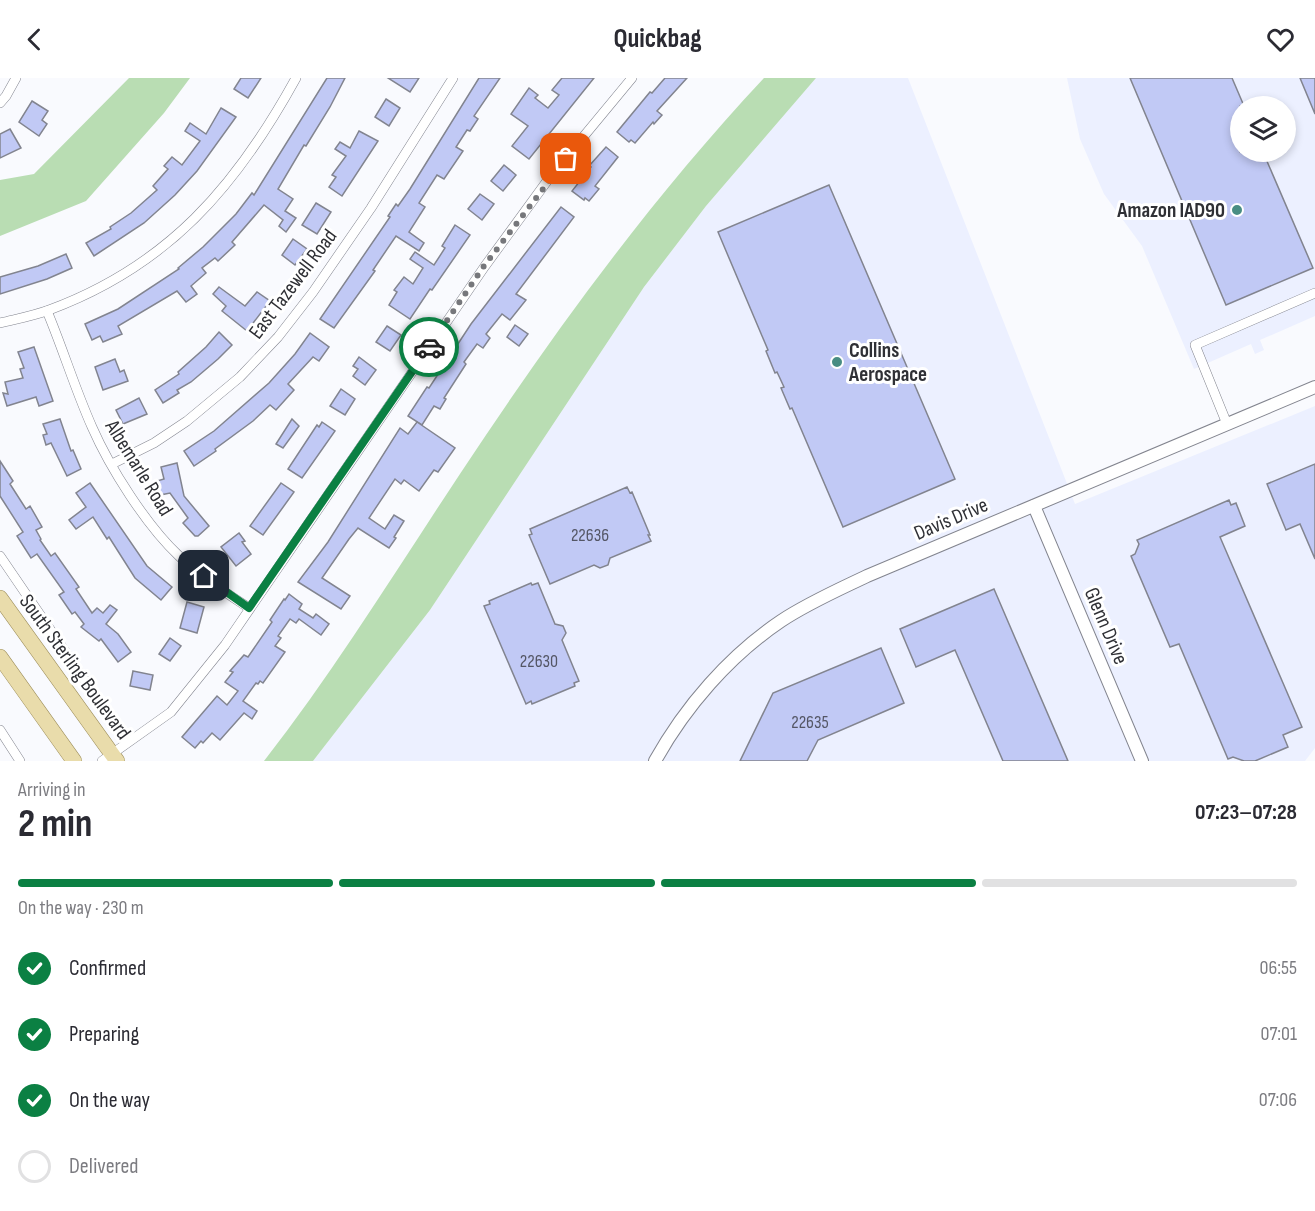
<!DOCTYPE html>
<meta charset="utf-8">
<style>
body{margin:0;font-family:"Sofia Sans Condensed",sans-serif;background:#f2f2f3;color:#2b2b33;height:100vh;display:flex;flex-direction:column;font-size:22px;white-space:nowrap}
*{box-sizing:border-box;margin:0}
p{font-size:20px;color:#7c7c81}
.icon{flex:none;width:33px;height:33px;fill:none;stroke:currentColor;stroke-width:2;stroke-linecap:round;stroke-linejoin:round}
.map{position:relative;height:683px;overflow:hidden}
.details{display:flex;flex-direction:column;background:#fff;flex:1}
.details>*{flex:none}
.tools{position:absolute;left:1230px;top:18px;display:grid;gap:12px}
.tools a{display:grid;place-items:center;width:66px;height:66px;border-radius:50%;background:#fff;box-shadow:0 3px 9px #0003;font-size:30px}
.pin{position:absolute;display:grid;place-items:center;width:51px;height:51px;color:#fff;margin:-26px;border-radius:12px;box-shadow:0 3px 9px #0006}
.courier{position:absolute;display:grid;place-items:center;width:60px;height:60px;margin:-30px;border:4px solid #0b8043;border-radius:50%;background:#fff;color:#222;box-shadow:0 2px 8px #0007}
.overview em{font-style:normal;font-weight:700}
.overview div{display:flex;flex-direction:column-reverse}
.overview{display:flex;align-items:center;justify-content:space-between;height:102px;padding:0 18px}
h1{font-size:39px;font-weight:700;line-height:45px}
.bar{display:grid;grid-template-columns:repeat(4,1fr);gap:9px 6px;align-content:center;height:72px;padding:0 18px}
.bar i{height:8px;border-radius:4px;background:#e1e1e2}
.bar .current{background:#0b8043}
.bar p{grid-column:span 4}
ol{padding:0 18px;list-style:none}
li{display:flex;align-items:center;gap:18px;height:66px}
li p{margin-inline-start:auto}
li .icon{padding:6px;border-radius:50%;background:#0b8043;color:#fff;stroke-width:4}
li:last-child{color:#7c7c81}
li i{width:33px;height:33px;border:3px solid #e1e1e2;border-radius:50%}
header{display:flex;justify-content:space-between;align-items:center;height:78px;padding:0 18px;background:#fff;font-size:27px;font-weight:700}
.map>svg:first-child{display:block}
</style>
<header><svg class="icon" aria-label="back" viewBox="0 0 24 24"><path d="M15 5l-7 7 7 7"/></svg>Quickbag<svg class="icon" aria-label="heart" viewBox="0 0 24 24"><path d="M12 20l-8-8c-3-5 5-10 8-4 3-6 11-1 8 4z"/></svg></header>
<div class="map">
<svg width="1315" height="683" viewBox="0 0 1315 683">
<rect width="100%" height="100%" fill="#f9fafe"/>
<g fill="#ecf0ff" fill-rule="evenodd">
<polygon points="816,0 908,0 1075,426 1315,328 1315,670 1305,683 313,683 430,532 644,209 706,128"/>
<path d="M1067,0h248v238l-55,24 4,10 -9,4 -4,-10 -57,25 -52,-123 -38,-52 -24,-55zM1240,28h46v46h-46z"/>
</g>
<g fill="#b9ddb3">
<polygon points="129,0 190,0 164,35 86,123 0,158 0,102 34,96"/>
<path d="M764,0h52l-110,128 -62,81 -214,323 -117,151h-49c81,-104 148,-217 222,-326 84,-125 175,-247 278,-357z"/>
</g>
<g fill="#c1c9f5" stroke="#82848f" stroke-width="1.5">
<polygon points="241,0 261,0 248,20 234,11"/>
<polygon points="327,0 345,0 330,29 306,68 304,67 278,111 293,121 285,133 296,140 286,154 279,148 283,142 264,127 232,164 235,167 218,183 215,180 202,190 206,195 191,208 197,216 186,224 177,213 118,248 122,256 103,264 100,258 92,262 85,246 118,231 179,191 178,190 203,169 236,136 252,115 254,117"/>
<polygon points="388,0 419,0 410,14"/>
<polygon points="479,0 500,0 474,38 478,41 470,53 467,52 456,69 463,73 444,101 437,97 419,125 425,129 409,154 424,165 419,173 396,158 373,192 375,193 334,250 320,241 390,139 388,138 396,126 398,128 410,111"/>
<polygon points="562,0 594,0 529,81 512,68 528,48 511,36 529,10 538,17 535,20 548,30 559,17 552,12"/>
<polygon points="665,0 687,0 657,33 662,37 654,46 653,44 635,65 631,62 629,64 617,54 650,14 652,15"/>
<polygon points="1130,0 1232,0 1244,28 1240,28 1240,74 1263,74 1313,190 1226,227"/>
<polygon points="1300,0 1315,0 1315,36"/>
<polygon points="386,21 400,30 389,48 375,39"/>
<polygon points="32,23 48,33 42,42 47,46 39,58 19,44"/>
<polygon points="221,30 236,39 197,93 175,117 144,145 94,178 86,165 111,151 110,149 131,135 157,112 153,108 168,91 164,88 172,79 182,87 200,63 185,53 190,45 206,56"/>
<polygon points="10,51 21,70 0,80 0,56"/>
<polygon points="359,53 378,63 342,118 329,109 336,99 332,97 346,78 335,71 340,64 350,70"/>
<polygon points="606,69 618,79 595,108 599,111 589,123 585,120 584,122 572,113 591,89 589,88"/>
<polygon points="504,87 516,97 503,113 491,103"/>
<polygon points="829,107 955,401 843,449 792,330 790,331 781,310 784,309 777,294 775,295 766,273 768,272 718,154"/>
<polygon points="480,116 494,126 482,142 468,131"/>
<polygon points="316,125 331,134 317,156 302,147"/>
<polygon points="561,129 574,139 516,216 526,222 510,242 502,236 486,256 490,260 483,270 477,266 464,284 466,286 444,320 446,321 440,331 434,328 422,347 408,338 427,309 429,310 471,246"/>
<polygon points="455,147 470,157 432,212 430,211 410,241 389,227 397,214 394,212 404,199 413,206 423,190 410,181 415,174 434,187 445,170 442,168"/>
<polygon points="293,161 307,171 295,187 282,177"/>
<polygon points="66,176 72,190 47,201 0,216 0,199 38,188"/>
<polygon points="219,209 245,228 257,214 270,223 247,253 222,233 226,228 213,216"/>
<polygon points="515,247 528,256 519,268 507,259"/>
<polygon points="387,248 401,257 390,273 376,264"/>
<polygon points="219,254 232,267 218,281 191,304 177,312 179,315 163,325 155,312 179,296 178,294 206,269"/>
<polygon points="310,255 329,269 319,283 313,279 288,306 294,312 276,332 270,327 253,343 215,371 216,373 194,388 184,373 214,353 269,305 295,276"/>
<polygon points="34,269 53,323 39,328 36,319 7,328 3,315 8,316 5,304 23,300 20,291 24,290 18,274"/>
<polygon points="359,279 376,292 365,307 353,298 358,291 353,288"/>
<polygon points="115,281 120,294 124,292 128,303 103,312 95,289"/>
<polygon points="341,311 355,321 345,337 330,328"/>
<polygon points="139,320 147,336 123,346 116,332"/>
<polygon points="60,341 71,373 73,372 81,391 67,398 51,365 46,367 43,357 47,356 43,346"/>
<polygon points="292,341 299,348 283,370 276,366"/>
<polygon points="322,344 335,353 302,400 288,391 317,347 319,349"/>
<polygon points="417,344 455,370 438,394 434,392 419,413 404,402 401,406 395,401 369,440 385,451 394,437 404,443 394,459 396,460 389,470 358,450 349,461 322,500 350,518 341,531 298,504 328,464 400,350 408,356"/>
<polygon points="0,383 13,403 10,406 26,431 30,428 42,449 36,452 41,461 40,462 51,478 55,475 79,509 76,511 92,535 97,530 103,535 110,527 117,532 106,546 118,556 131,574 118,584 101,561 99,563 81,549 84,546 75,534 72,536 59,517 64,514 37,476 31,480 17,458 23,454 0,418"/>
<polygon points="177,385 184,418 209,448 198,458 195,458 183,445 188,440 170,415 160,417 157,403 164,401 161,389"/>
<polygon points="1315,386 1315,481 1300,446 1286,452 1267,406"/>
<polygon points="90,405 147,488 172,509 161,522 135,500 109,459 107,461 93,439 76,451 69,442 86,429 76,415"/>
<polygon points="281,405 294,414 263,457 250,448"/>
<polygon points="627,409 630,415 632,414 650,457 648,457 651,463 610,480 608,487 600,490 594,487 550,506 529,457 532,456 530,451"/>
<polygon points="1229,422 1231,427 1236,425 1245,448 1220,459 1302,649 1283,657 1288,669 1255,683 1244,683 1233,679 1228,681 1179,566 1170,569 1131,478 1135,476 1139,466 1137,462"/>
<polygon points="239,455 245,463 242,464 251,476 236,488 221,469"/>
<polygon points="531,505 532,507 538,505 555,546 563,548 566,555 562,562 579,603 574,605 575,608 532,626 531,623 526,626 484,528 490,526 489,523"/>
<polygon points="994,511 1068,683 1003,683 955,572 916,589 900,551"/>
<polygon points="289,516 302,526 299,531 313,540 316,536 329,546 321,557 299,541 296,545 290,541 278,558 281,560 275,568 285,574 263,605 260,603 258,606 256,605 243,623 257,633 252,641 244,635 220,662 212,655 203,665 201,663 195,670 182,659 217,618 227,627 238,613 225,604 233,594 230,593 244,577 248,579 272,544 270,542 284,521 285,522"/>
<polygon points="187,524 204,529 197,555 180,550"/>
<polygon points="170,560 181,568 170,583 159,576"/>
<polygon points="881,570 904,625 818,662 807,683 740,683 773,615"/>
<polygon points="133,593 153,597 150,612 130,608"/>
</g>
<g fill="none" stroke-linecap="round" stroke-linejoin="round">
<defs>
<g id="minor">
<polyline points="0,25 6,18 16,0"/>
<path d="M47,233c16,38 28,78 45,116 18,41 54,98 87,129 21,20 46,36 70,52"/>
<path d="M0,245c16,-4 33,-7 49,-13 119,-44 187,-123 247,-232"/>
<polyline points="1227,346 1195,267 1315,215"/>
<polyline points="112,386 154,365 187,343 240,299 278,259 313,214 371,130 453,0"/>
<polyline points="0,478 127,664"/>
<polyline points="0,652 20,683"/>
<polyline points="102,683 171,634 225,567 485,188 550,99 632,0"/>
</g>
<g id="tertiary">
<polyline points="1034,428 1142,683"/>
<path d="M655,683c30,-54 74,-105 126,-140 27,-18 57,-31 86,-45l448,-189"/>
</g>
<g id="primary">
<polyline points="0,520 117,683"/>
<polyline points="0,579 74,683"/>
</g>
</defs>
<use href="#minor" stroke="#83858f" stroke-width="10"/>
<use href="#tertiary" stroke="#83858f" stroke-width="14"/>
<use href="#primary" stroke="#9f905d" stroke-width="16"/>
<use href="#minor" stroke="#fff" stroke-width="9"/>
<use href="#tertiary" stroke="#fff" stroke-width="12"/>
<use href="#primary" stroke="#e9dcab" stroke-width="15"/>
</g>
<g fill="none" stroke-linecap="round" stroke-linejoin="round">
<polyline stroke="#76777b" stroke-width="6" stroke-dasharray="0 10.8" points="429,269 484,188 566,81"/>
<polyline stroke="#0b8043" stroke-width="8" points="204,498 249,530 429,269"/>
</g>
<g fill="#488d83" stroke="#fff" stroke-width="2">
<circle cx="1237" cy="132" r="6"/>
<circle cx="837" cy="284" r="6"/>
</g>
<g text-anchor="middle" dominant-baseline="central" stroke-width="6" stroke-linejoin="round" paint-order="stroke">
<g font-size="18" fill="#545665">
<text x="590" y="457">22636</text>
<text x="539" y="583">22630</text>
<text x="810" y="644">22635</text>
</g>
<g font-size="21" font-weight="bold" fill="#2f3035" stroke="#fff" text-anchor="end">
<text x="1225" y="132">Amazon IAD90</text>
<text x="849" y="272" text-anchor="start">Collins<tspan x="849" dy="24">Aerospace</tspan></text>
</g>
<g font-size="21" fill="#2f3035" stroke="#fff">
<text transform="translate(293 206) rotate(-53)">East Tazewell Road</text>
<text transform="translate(139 390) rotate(58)">Albemarle Road</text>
<text transform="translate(951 441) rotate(-23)">Davis Drive</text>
<text transform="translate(1106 548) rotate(67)">Glenn Drive</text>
<text transform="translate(75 589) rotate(54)">South Sterling Boulevard</text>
</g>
</g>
</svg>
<div class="tools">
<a><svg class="icon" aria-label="layers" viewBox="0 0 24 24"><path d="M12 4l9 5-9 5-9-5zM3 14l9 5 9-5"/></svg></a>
</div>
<div class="pin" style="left:566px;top:81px;background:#ea580c"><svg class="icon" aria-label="bag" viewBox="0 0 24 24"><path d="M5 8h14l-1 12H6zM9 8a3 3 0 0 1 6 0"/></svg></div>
<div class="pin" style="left:204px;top:498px;background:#1f2937"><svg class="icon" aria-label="home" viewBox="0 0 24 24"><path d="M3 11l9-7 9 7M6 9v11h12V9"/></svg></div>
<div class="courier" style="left:429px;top:269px"><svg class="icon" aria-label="car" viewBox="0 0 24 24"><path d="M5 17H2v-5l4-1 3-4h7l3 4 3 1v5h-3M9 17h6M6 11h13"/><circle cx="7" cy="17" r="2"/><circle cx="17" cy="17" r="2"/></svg></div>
</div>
<section class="details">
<div class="overview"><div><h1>2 min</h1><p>Arriving in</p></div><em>07:23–07:28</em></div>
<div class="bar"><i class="current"></i><i class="current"></i><i class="current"></i><i></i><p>On the way · 230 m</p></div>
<ol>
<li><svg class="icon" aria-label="check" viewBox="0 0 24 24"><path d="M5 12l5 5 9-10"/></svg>Confirmed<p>06:55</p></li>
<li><svg class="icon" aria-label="check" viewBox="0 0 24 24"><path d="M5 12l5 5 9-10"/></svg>Preparing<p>07:01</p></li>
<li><svg class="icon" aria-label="check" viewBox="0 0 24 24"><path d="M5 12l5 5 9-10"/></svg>On the way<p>07:06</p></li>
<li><i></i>Delivered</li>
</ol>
</section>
